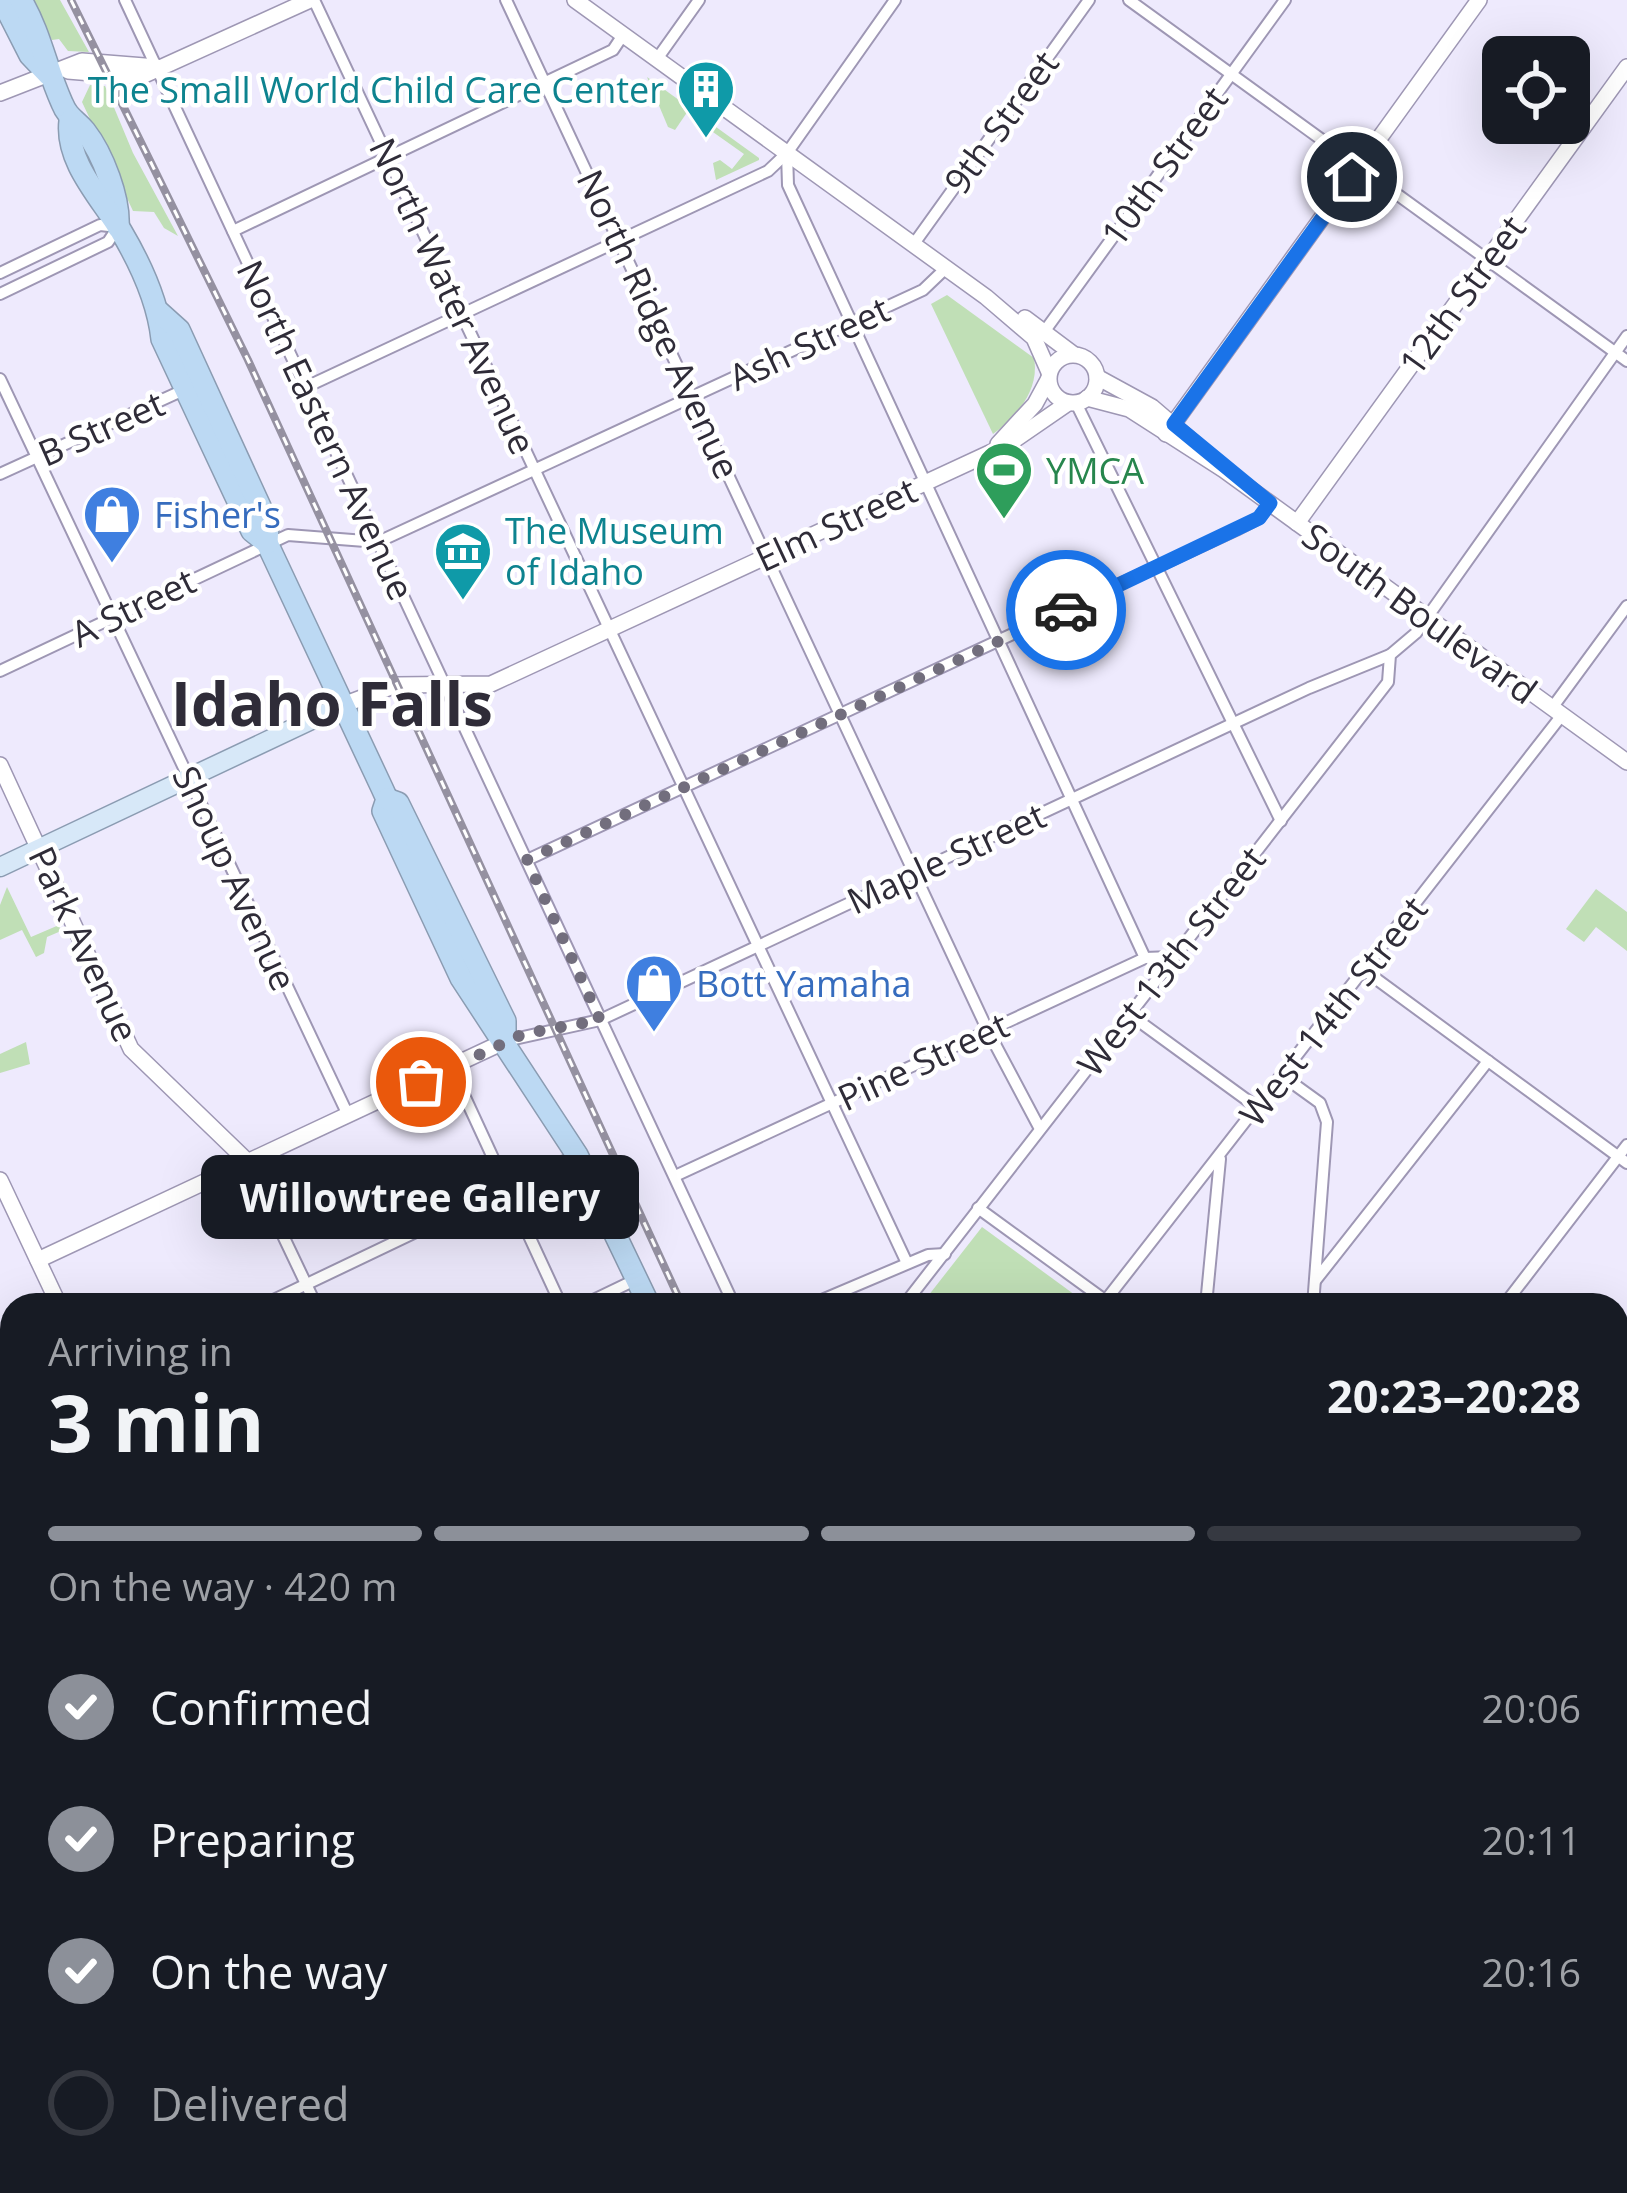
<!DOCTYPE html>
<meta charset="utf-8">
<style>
body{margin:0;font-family:"Open Sans",sans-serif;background:#242831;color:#f1f3f6;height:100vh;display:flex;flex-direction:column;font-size:45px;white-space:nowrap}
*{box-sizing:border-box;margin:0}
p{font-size:39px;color:#9ea1a6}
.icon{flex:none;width:66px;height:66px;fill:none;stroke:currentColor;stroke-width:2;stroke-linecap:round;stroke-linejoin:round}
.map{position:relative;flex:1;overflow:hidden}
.panel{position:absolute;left:0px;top:1293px;width:1629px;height:900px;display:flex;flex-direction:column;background:#171b24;border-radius:36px 36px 0 0;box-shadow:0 12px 48px #0002}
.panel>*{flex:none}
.controls{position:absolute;left:1482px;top:36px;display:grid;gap:24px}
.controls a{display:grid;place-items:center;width:108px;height:108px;border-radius:18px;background:#171b24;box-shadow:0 12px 48px #0002;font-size:60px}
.pin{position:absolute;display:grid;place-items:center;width:102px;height:102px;color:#fff;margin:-51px;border:6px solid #fff;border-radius:50%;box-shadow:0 3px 12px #0007}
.courier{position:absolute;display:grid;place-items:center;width:120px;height:120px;margin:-60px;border:9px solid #1a73e8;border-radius:50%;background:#fff;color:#222;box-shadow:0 3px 15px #0007}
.bubble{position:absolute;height:84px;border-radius:18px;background:#171b24;box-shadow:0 12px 48px #0002;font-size:39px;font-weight:700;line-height:84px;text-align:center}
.summary em{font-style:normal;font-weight:700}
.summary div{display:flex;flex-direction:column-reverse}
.summary{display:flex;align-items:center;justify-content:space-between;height:204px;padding:0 48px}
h1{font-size:78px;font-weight:700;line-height:90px}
.bar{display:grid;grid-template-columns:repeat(4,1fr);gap:18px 12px;align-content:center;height:144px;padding:0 48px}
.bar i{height:15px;border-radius:9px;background:#363941}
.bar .on{background:#8c9099}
.bar p{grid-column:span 4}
ol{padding:0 48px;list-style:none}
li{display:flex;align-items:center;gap:36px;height:132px}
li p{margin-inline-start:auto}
li .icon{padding:12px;border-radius:50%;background:#8c9099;color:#fff;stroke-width:4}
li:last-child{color:#9ea1a6}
li i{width:66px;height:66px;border:6px solid #363941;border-radius:50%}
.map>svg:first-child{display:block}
</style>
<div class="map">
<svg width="1627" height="2193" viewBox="0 0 1627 2193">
<rect width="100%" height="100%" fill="#eeeafd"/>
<g fill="#c0dfb6">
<polygon points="31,0 60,0 89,52 68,51 59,39 52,40"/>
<polygon points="647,77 690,108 675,130 668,127"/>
<polygon points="90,85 105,86 133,153 178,236 164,228 154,212 133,211 82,102"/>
<polygon points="698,114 759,158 759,160 716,180 713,163 720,160 732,169 744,154 703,125"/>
<path d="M947,295l87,63c6,31 -17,59 -41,76l-62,-130z"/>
<polygon points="7,887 31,937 59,925 61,931 47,937 44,953 36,957 22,930 0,940 0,905"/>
<polygon points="1596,889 1627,912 1627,951 1596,927 1584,942 1566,929"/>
<polygon points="26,1042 30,1064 0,1073 0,1054"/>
<polygon points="982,1227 1086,1303 921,1305"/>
<polygon points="12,1445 12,1545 0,1536 0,1451"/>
<polygon points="0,1701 12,1715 12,1829 0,1826"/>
</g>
<g fill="#6fa9c4">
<polygon points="0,1536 12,1545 12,1674 0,1663"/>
<polygon points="391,2181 573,2181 583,2193 393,2193"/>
</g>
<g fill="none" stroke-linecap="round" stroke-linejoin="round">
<g stroke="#6fa9c4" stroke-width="10">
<polyline points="0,1996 12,2009"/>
<polyline points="160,2181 170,2193"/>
</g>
<defs>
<g id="street">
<polyline points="125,0 734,1305"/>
<polyline points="314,0 907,1263"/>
<polyline points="506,0 988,1031 1040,1129"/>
<polyline points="1129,0 1627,361"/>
<polyline points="657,59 699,0"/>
<polyline points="787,153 788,185 1145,958"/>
<polyline points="233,231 613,50 623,35"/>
<polyline points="913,245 1089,0"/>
<polyline points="0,273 100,225 118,227 108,242 0,294"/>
<polyline points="1044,332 1285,0"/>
<polyline points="0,379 348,1115"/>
<polyline points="306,387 768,171 787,153 895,0"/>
<polyline points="1076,403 1281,821"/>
<polyline points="0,474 188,388"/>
<polyline points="0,671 288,535 378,542 923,290 946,268"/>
<polyline points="1552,708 1627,606"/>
<polyline points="527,860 1236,530 1259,518 1270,504"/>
<polyline points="1364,970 1627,1163"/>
<polyline points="1129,1014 1258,1108"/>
<polyline points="505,1041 600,1020 1309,688 1390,655"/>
<polyline points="451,1067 561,1305"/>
<polyline points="1284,1077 1320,1103 1327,1122 1313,1305"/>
<polyline points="248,1162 316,1305"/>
<polyline points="675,1176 1145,958 1172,957"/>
<polyline points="978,1208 1106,1301"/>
<polyline points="1315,1281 1488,1061"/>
<polyline points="263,1305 577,1155"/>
<polyline points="583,1305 637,1279"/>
<polyline points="810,1305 928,1255 945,1254"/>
<polyline points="904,1305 1388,682 1390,655 1416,633 1627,336"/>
<polyline points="1102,1305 1562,715"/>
<polyline points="1206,1305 1220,1159"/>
<polyline points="1504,1305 1627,1145"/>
<polyline points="1617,1551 1627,1558"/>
<polyline points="1617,1675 1627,1662"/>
<polyline points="0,1842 12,1845"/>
<polyline points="0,1888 12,1885"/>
<polyline points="1617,1932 1627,1920"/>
<polyline points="1617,1944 1627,1951"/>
<polyline points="345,2181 347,2193"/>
<polyline points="1420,2193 1429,2181"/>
<polyline points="1615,2193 1627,2178"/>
</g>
<g id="secondary">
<polyline points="575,0 986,297 1034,338 1049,372"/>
<polyline points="68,71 140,77 310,0"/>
<polyline points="0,93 82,61 157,67"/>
<polyline points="1025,318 1073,354"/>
<circle cx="1073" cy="379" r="24"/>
<polyline points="1097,377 1152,407 1209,456"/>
<polyline points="1087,398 1129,409 1224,470 1627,762"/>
<polyline points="1166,434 1479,0"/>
<polyline points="998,444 1035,404 1048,380"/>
<polyline points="1297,523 1627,67"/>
<polyline points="343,705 396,685 491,684 1007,445 1068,403"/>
<polyline points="0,765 131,1049 248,1162"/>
<polyline points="0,1180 59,1305"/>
<polyline points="38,1260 497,1045"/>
<polyline points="644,2181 649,2193"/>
<polyline points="1439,2181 1455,2193"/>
<polyline points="0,2187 6,2193"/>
<polyline points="701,2193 740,2181"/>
</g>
<g id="primary">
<polyline points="0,867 343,705"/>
<polyline points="1617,1415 1627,1402"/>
</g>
<g id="highway">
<polyline points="2,0 30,55 49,75"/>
<path d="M21,0c20,34 25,68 41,103 6,15 14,17 23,28 18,23 35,68 33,96"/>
<path d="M70,121c-5,41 32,78 51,110 19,32 37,71 41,108l90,192 15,12 115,245 5,11 -4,12 78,167 116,177 72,150"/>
<polyline points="159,312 179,330 268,524 267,543"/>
<polyline points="387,799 398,803 505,1021 505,1041"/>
<polyline points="1036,2181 1040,2193"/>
</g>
</defs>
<use href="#street" stroke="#9e97b4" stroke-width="14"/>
<use href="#secondary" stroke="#9e97b4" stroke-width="18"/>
<use href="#primary" stroke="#8b9cb2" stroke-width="21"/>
<use href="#highway" stroke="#8b9cb2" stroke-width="24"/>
<use href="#street" stroke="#fff" stroke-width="10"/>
<use href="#secondary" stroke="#fff" stroke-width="15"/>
<use href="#primary" stroke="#d7e8f8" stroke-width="18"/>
<use href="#highway" stroke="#bcd9f3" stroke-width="21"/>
<defs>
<g id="rail">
<polyline points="71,0 248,360 682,1305"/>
<polyline points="1082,2181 1088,2193"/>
</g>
</defs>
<use href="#rail" stroke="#9591a1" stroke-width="8"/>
<use href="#rail" stroke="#fff" stroke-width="3" stroke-dasharray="9" stroke-linecap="butt"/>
</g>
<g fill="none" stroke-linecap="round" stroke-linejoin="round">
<polyline stroke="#726e7d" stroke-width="12" stroke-dasharray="0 21.6" points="421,1082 523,1034 600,1020 527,860 1066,610"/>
<polyline stroke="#1a73e8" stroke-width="15" points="1066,610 1259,518 1270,503 1174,424 1352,177"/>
</g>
<defs>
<symbol id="building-pin" viewBox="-11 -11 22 30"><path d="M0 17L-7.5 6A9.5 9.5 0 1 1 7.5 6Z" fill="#0f9aa8" stroke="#fff"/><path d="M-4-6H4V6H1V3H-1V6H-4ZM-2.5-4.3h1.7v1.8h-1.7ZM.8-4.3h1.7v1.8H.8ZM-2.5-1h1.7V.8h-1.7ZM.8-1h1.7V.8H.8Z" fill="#fff"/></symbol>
<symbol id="stadium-pin" viewBox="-11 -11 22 30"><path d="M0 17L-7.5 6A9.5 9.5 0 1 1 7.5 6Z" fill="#2e9e5b" stroke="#fff"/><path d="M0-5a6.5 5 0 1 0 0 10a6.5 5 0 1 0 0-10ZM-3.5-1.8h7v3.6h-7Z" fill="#fff"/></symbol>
<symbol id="shop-pin" viewBox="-11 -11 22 30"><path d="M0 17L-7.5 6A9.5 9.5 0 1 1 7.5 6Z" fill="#3f7fe0" stroke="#fff"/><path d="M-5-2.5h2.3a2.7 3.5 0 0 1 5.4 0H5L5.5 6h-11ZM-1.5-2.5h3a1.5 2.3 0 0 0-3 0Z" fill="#fff"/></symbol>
<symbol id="museum-pin" viewBox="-11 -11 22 30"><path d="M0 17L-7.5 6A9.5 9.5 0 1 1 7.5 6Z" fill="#0f9aa8" stroke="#fff"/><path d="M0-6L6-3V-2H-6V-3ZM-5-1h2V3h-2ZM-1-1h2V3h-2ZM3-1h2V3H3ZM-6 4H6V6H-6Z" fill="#fff"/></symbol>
</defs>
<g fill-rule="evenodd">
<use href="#building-pin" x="673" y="56" width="66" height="90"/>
<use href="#stadium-pin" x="971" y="437" width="66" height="90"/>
<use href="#shop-pin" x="79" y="481" width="66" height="90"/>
<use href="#museum-pin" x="430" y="518" width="66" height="90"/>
<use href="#shop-pin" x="621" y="950" width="66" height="90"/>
</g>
<g text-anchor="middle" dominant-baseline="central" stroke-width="9" stroke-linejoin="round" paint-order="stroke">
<g font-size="36" fill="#0d838f" stroke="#fff" text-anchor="end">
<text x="664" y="89">The Small World Child Care Center</text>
<text x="505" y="530" text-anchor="start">The Museum<tspan x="505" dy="41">of Idaho</tspan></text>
</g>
<g font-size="36" fill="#2f2c38" stroke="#fff">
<text transform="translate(1001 122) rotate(-54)">9th Street</text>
<text transform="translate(1164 166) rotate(-54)">10th Street</text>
<text transform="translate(1462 295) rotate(-54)">12th Street</text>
<text transform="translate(453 296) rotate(65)">North Water Avenue</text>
<text transform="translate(659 324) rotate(65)">North Ridge Avenue</text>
<text transform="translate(809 343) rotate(-25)">Ash Street</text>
<text transform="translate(101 428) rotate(-24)">B Street</text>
<text transform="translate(326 430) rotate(65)">North Eastern Avenue</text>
<text transform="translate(836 524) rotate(-25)">Elm Street</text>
<text transform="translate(133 607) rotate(-26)">A Street</text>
<text transform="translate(1420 613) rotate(36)">South Boulevard</text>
<text transform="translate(946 858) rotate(-25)">Maple Street</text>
<text transform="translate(235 878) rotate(65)">Shoup Avenue</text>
<text transform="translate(84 944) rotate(65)">Park Avenue</text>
<text transform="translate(1171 961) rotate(-52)">West 13th Street</text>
<text transform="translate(1333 1011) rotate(-52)">West 14th Street</text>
<text transform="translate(923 1061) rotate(-25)">Pine Street</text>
</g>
<g font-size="36" fill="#27864d" stroke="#fff" text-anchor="start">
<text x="1046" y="470">YMCA</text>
</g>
<g font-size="36" fill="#366cbe" stroke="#fff" text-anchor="start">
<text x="154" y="514">Fisher's</text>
<text x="696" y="983">Bott Yamaha</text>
</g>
<g font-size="60" font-weight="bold" fill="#2f2c38" stroke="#fff">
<text x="332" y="703">Idaho Falls</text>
</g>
</g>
</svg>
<div class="controls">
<a><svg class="icon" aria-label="locate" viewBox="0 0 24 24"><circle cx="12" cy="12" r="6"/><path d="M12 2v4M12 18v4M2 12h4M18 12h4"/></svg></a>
</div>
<div class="pin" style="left:421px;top:1082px;background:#ea580c"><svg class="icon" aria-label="bag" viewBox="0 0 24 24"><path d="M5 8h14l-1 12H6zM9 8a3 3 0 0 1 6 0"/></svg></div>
<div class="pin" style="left:1352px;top:177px;background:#1f2937"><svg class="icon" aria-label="home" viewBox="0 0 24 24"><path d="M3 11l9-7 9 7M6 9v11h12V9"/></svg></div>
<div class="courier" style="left:1066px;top:610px"><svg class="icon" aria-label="car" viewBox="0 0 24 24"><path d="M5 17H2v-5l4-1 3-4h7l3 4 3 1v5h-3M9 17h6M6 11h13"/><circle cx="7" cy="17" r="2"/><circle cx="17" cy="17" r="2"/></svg></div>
<div class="bubble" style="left:201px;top:1155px;width:438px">Willowtree Gallery</div>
<section class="panel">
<div class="summary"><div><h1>3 min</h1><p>Arriving in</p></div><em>20:23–20:28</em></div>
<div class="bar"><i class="on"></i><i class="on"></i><i class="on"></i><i></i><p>On the way · 420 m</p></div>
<ol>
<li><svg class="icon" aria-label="check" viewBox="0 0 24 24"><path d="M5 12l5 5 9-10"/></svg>Confirmed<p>20:06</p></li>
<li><svg class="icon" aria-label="check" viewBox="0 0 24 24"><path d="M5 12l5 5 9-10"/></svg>Preparing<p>20:11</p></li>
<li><svg class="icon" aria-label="check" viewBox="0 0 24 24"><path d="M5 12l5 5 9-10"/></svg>On the way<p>20:16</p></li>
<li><i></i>Delivered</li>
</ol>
</section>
</div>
